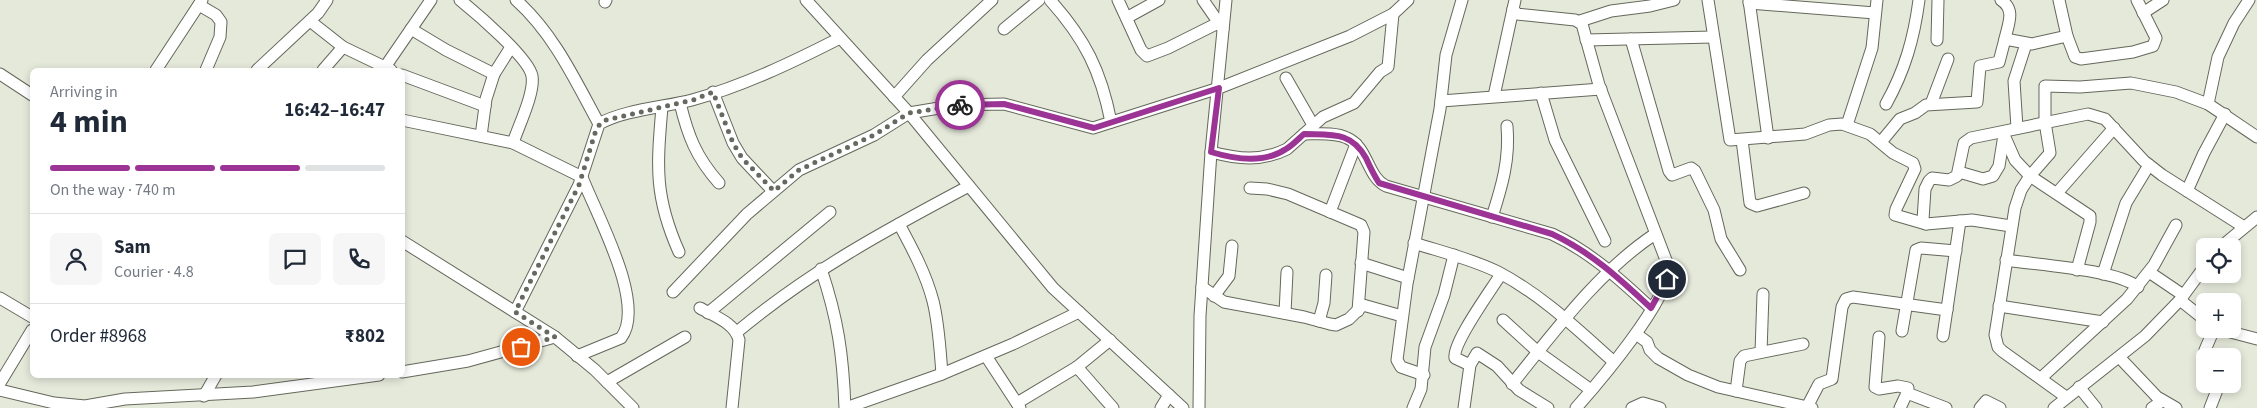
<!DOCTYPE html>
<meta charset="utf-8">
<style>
body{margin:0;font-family:"Source Sans 3",sans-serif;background:#f6f6f7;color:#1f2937;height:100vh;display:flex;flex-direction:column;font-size:19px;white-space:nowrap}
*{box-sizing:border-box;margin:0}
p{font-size:16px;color:#747a83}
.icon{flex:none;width:28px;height:28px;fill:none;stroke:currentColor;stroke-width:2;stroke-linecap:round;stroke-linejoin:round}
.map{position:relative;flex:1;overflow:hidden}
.side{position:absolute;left:30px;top:68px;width:375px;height:310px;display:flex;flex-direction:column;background:#fff;border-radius:8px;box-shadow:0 2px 8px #0003}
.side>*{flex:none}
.fabs{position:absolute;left:2196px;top:238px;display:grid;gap:10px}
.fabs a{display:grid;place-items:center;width:45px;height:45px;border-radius:8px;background:#fff;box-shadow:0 2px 8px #0003;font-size:25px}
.pin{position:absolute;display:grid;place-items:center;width:42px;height:42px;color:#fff;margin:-21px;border:2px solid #fff;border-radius:50%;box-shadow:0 1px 5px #0007}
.courier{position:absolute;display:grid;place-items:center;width:50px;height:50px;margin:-25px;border:4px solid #9c3496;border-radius:50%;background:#fff;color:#222;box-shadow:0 1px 6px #0007}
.head em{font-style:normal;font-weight:700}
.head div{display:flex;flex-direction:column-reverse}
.head{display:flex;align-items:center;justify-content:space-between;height:85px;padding:0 20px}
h1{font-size:32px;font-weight:700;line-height:38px}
.bar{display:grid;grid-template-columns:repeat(4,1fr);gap:8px 5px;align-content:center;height:60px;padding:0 20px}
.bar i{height:6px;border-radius:4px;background:#e0e1e3}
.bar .selected{background:#9c3496}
.bar p{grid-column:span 4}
.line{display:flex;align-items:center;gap:12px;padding:0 20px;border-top:1px solid #e0e1e3}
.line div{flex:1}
.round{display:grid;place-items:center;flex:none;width:52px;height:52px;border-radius:8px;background:#f6f6f7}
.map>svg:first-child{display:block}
</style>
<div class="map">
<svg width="2257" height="408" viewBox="0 0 2257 408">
<rect width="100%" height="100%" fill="#e5e9da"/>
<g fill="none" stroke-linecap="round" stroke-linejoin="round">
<defs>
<g id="minor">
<path d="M460,0c16,13 69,58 72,76 3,17 -14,51 -19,67"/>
<path d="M516,0c38,34 59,80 83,124"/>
<polyline points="806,0 909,113 1053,288 1183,408"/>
<path d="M1050,0c35,39 51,71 61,122"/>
<polyline points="1118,0 1141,50 1147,56 1168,48 1218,23"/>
<polyline points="1203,0 1223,29"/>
<path d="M1515,0l-2,9 4,5 58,6 7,4 17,61 70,183c-1,33 -70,114 -93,140"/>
<polyline points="1708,0 1730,140 1805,134 1829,125 1842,124 1870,134 1893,153 1913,163 1915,169 1896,209 1895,215 1926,224"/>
<polyline points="1749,0 1768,138"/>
<path d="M2001,0c15,10 7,24 4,39"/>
<polyline points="2059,0 2067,36"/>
<polyline points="605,2 606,0"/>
<polyline points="1749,3 1875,13"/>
<polyline points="199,5 216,15 221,22 220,37 206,70"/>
<polyline points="2143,13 2163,0"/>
<polyline points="1128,17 1159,0"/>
<polyline points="310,21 343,47 391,70"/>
<polyline points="1580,21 1611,11 1650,6 1674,0"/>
<polyline points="411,29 446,50 494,74"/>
<polyline points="1004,29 1039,0"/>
<polyline points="1631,39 1669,171 1672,175 1691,168 1695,171 1714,210 1721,239 1740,270"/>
<polyline points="1586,40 1713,37"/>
<polyline points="1937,40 1938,0"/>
<polyline points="385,67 431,0"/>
<polyline points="156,70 202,0"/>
<polyline points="257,70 318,13 327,0"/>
<polyline points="323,70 343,47"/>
<polyline points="0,74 32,95"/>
<polyline points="402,75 485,106"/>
<polyline points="1286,78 1313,125"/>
<polyline points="713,92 733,143 742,158 773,191"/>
<polyline points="1541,93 1555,140 1605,241"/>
<polyline points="1494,96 1513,9"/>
<polyline points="894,97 927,60 992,0"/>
<polyline points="1441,101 1601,89"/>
<path d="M680,103c8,33 16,54 39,80"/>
<path d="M1886,104c19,-34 28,-66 33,-104"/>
<polyline points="1931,104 1948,59"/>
<polyline points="2208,104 2218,57 2234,23 2249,0"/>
<path d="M662,107c-5,59 -8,89 17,145"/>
<path d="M402,120l111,23 69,34c14,37 65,127 39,161l-44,18"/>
<polyline points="1847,125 1872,48 1877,0"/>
<polyline points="2017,128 2014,81 2026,44"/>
<path d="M1304,134c13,0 31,-2 43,4 21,9 20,39 39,48l166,48c39,18 68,46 99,74"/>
<polyline points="2004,135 2015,160 2030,176 2090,216 2090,222 2077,270"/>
<polyline points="481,136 486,99 494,74 511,47"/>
<polyline points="1742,140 1750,203 1757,206 1804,193"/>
<polyline points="1881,142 1900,119 1915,113 1926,105 1977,102 1980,66 1999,62 2005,39 2032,44 2067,36 2075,57 2081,59 2133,52 2153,46 2156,38 2137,0"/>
<path d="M1211,152c27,7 50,10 76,-3l36,-32 31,-14 26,-31 8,-5 5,-53"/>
<polyline points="1959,172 1983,179 1993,176 1999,166 2004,135"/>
<polyline points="1250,188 1267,189 1288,194 1361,225 1364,232 1358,311"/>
<polyline points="2187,191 2204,153 2225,114"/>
<polyline points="2057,193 2114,128"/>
<polyline points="1330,212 1356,144"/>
<path d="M1492,217c10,-31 18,-58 15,-91"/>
<path d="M899,224c13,24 27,50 34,77 6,24 7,49 9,73"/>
<polyline points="2011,226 1972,220 1926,224 1923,220 1925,189 1929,181 1932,178 1949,180 1957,176 1964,143 1971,138 2088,114 2105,119 2144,161 2162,175 2244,227"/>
<polyline points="402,241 555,337 595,370 633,408"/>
<path d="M1414,243c28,9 58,16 84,29 44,23 79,57 116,90"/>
<polyline points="2222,246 2257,217"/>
<path d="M2006,260c31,5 108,9 132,27"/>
<polyline points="1361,263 1408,278"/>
<path d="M821,269c17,50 22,86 24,139"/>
<polyline points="2149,272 2183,295"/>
<polyline points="2103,274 2126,203 2149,165"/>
<polyline points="1202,287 1224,302 1304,317 1330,324 1336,325 1349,319 1363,305 1402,316"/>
<polyline points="673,292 747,214 799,170 874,135 909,113 957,105 1004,104 1093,128 1219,88 1350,36 1393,14 1408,0"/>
<polyline points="1214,296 1229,276 1232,246"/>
<polyline points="0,298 32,317"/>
<polyline points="2180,300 2205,320"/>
<polyline points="1999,306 2103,322"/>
<path d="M700,308c14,8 35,15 39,32l-7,68"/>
<path d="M515,312l64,-127 20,-61c24,-14 66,-17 93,-24 51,-14 101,-38 148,-62"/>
<polyline points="708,313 830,212"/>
<polyline points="1285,313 1287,272"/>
<polyline points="1503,320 1538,352 1591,390"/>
<polyline points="1319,321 1324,303 1326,275"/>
<polyline points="2219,329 2257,339"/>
<polyline points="1902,331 1916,250 1921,248 1956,251"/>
<path d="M737,332c73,-61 149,-102 232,-146"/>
<polyline points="1636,334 1647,342 1650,350 1658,358 1688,375 1718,387 1812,408"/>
<polyline points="1943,336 1960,221"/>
<polyline points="1879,337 1875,387 1879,389 1898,386 1908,388 1907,393 1946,408"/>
<polyline points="1761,352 1763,294"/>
<polyline points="986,356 1020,408"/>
<polyline points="2120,358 2157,397 2176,408"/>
<path d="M1470,365l-15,-7c-3,-15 37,-69 46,-84"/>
<polyline points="1077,367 1113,408"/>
<polyline points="402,372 468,361 555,337"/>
<polyline points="1424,375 1401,367 1397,360 1407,284 1440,109 1446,55 1462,0"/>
<polyline points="2041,378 2127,299 2154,265 2176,225"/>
<polyline points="2205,381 2205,350 2214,329"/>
<polyline points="607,382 685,337"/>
<polyline points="0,383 32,330"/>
<path d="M1512,384c43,-53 86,-112 143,-150"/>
<polyline points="2079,387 2096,408"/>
<polyline points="0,390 54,403 85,406 125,399 253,392 379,375"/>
<polyline points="1736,391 1740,361 1744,356 1803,344"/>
<polyline points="204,396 216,375"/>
<polyline points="2066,397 2002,351 1998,347 1995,335 2015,208 2021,190 2030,176 2050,153 2045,122 2045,86 2080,87 2131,83 2176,92 2208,104 2257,137"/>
<polyline points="1017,403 1077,367 1110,340"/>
<polyline points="1807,407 1819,384 1832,379 1842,307 1846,299 1853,297 1947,310"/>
<polyline points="846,408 942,374 1013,344 1079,312"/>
<polyline points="1161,408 1169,395"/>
<polyline points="1199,408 1200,316 1211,152 1226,0"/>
<polyline points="1413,408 1421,389 1425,347 1444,295 1454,255"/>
<polyline points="1464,408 1470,365 1477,353 1497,366 1519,390 1548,408"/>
<polyline points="1632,408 1643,403 1660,408"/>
<polyline points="1900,408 1907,393"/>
<polyline points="1980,408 1986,401 2000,408"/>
<polyline points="2054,408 2145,336 2180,300 2205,266"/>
<polyline points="2152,408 2162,401"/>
<polyline points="2210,408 2217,390 2210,384"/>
</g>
</defs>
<use href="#minor" stroke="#64685b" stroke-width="13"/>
<use href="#minor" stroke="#fff" stroke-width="11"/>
</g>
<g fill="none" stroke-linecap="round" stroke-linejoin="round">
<polyline stroke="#666960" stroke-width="5" stroke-dasharray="0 9" points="521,347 555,337 515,312 579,185 596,130 600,124 606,120 693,100 713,92 733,143 742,158 774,191 799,170 874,135 909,113 960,105"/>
<path stroke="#9c3496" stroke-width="6" d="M960,105l44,-1 90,24 125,-40 -8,64c23,7 53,12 75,-3 7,-4 12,-10 18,-15 27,1 47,-3 62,24 4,9 8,17 13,25l173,51c39,18 68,45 99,74l16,-29"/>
</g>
</svg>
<div class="fabs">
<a><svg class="icon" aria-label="locate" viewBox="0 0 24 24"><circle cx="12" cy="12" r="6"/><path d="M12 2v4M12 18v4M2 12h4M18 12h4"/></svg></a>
<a>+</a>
<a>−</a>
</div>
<div class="pin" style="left:521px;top:347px;background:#ea580c"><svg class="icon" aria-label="bag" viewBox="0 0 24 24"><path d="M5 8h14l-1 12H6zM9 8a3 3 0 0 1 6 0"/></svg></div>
<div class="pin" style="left:1667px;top:279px;background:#1f2937"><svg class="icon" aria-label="home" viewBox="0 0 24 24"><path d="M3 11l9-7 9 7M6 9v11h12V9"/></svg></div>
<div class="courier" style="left:960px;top:105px"><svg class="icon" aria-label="bike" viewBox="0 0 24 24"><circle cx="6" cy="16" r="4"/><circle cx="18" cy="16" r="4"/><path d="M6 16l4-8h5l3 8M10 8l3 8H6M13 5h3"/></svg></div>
<section class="side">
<div class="head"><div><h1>4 min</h1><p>Arriving in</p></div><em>16:42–16:47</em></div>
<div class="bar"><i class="selected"></i><i class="selected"></i><i class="selected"></i><i></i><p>On the way · 740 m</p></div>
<div class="line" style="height:90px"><a class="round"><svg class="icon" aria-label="person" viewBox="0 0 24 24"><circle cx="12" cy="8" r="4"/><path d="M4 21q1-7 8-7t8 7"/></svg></a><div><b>Sam</b><p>Courier · 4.8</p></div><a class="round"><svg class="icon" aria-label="chat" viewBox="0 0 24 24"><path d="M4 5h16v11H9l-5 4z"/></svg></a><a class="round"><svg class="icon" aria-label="phone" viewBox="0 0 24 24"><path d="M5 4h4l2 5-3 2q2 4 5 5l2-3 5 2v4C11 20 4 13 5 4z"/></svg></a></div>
<div class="line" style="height:65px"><div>Order #8968</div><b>₹802</b></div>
</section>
</div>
